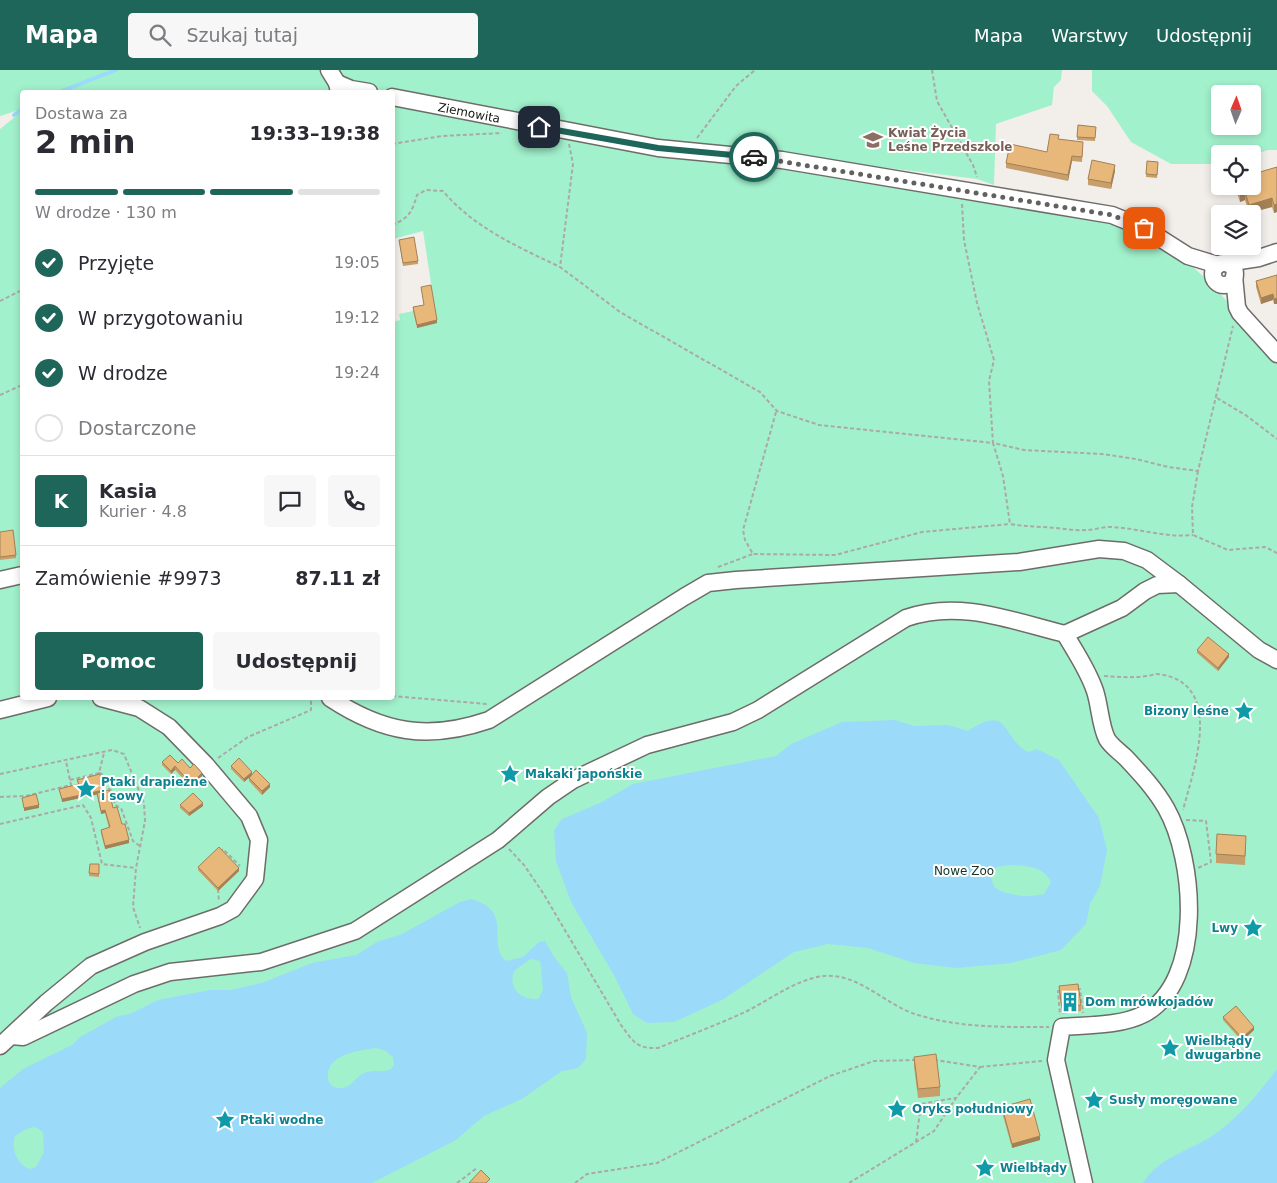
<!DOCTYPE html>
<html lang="pl">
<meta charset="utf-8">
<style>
body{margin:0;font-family:"DejaVu Sans",sans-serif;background:#f7f7f7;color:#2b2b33;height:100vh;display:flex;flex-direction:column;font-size:19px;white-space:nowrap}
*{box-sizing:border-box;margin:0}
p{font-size:16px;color:#7c7c81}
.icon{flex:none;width:28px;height:28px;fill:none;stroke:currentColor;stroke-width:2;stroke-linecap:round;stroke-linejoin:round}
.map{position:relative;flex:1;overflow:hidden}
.side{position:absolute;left:20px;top:20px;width:375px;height:610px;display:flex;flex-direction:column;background:#fff;border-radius:5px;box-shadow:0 2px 8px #0003}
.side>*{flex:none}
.needle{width:32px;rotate:2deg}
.fabs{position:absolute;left:1211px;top:15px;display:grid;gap:10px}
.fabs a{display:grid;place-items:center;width:50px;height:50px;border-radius:5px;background:#fff;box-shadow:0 2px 8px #0003;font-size:25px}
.pin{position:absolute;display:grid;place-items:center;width:42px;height:42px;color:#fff;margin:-21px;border-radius:10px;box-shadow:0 2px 8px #0006}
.courier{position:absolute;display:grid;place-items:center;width:50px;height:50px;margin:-25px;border:4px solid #1f665a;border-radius:50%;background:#fff;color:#222;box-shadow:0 1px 6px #0007}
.summary em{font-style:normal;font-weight:800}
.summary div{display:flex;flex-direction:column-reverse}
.summary{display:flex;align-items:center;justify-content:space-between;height:85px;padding:0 15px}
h1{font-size:32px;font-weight:800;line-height:38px}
.bar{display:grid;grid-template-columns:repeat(4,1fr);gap:8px 5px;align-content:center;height:60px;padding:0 15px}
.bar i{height:6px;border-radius:4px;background:#e1e1e2}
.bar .on{background:#1f665a}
.bar p{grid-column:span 4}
.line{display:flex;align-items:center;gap:12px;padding:0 15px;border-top:1px solid #e1e1e2}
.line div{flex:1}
.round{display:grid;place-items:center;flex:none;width:52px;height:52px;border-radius:5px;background:#f7f7f7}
ol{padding:0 15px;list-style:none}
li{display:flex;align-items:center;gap:15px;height:55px}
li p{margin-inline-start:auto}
li .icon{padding:5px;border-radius:50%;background:#1f665a;color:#fff;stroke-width:4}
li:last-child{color:#7c7c81}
li i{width:28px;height:28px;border:2px solid #e1e1e2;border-radius:50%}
.primary-button{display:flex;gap:10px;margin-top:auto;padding:10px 15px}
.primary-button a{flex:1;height:58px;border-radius:5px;background:#1f665a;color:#fff;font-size:20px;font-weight:800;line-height:58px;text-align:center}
.primary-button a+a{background:#f7f7f7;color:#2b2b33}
header{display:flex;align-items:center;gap:30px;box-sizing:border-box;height:70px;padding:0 25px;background:#1f665a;color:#fff}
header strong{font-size:24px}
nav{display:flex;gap:28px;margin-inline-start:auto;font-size:18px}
.search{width:350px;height:45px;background:#f7f7f7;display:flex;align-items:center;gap:12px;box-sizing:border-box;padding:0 18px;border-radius:5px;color:#7c7c81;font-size:19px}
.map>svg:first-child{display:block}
</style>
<header>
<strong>Mapa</strong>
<div class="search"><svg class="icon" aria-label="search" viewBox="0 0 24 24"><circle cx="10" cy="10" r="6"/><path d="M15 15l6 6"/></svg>Szukaj tutaj</div>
<nav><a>Mapa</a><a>Warstwy</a><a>Udostępnij</a></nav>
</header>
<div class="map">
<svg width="1277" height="1113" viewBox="0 0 1277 1113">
<rect width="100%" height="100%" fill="#f2efeb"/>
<g fill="#a2f1cd" fill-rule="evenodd">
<path d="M0,0h324l26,22h-328v606h370l1,-376 7,-2 -1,-6 14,-3 4,17 20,-5 -14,-92 -30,8v-137l717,117c21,11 45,20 64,34 41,27 71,71 103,108v822h-1277v-1054l16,-13v-5l-16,5z"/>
<polygon points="339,0 1062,0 1061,10 1054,17 1052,35 996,54 994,115 977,109 574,59 361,16 343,9"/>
<path d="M1092,0h185v80h-9l-15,5 -33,-1v10h-49l-40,-22 -24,-36 -15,-15zM1220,24h32v32h-32z"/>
</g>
<g fill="#9bdaf8" fill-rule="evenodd">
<path d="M895,650l19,6 34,-1 20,6c42,-29 34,8 60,21l9,-3 22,11 40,58 8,32 -7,36 -10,18 -4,20 -25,26 -50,13 -54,5 -43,-5 -46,-15 -40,-4 -34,8 -72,48 -48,22 -27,1 -14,-9 -18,-37 -44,-75 -15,-41 -2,-31 8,-11 40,-17 31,-18 143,-28 15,-12 51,-22zM1011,795c16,1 32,1 40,17l-7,12c-15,4 -37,2 -50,-7l-3,-10 5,-10z"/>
<path d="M471,829c44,12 15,45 35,62l17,-4 16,-15 6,-1 9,16 13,16 4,24 16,36 -1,26 -8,9 -16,3 -40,28 -38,17 -28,24 -84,43h-372v-95l23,-19 49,-24 8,-8 36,-20 16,-4 26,-13 52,-10h20l32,-7 50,-20 44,-8 21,-13 25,-8 58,-32zM530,889l10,2c2,10 1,19 3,29l-5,9c-18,1 -30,-11 -24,-28zM376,978l10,3 7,6 1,8 -4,5c-8,2 -16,0 -23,2 -12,3 -15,18 -29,16 -6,-1 -10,-5 -10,-10 -3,-23 31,-28 48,-30zM35,1057l8,5 1,20 -8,15 -7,2c-13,-6 -18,-20 -14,-33l11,-7z"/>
<path d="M1277,999v114h-134c15,-25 46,-32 69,-47 26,-17 47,-43 65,-67z"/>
</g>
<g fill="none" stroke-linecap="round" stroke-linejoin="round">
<g stroke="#9bdaf8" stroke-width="4">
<polyline points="59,22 116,0"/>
<polyline points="14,45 22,39"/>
</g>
<defs>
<g id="minor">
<polyline points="329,0 337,13 339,22"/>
<polyline points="337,13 351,19 369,22"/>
<polyline points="392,27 658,78 782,90 1112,145 1144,158 1188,186 1218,195"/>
<polyline points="1226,193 1259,188 1277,182"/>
<circle cx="1224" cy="204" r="11"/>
<polyline points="1234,206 1237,237 1240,243 1277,284"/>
<polyline points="0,510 22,505"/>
<polyline points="1179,514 1259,580 1277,590"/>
<path d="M330,628c53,35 98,43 159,22l195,-123 24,-14 28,-3 283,-18 80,-13 25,2 23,9 32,24 -22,1 -12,6 -23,17 -57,26"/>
<polyline points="0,640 48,628"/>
<path d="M11,966l12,1 111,-53 36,-12 91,-10 94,-31 143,-91 50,-43 25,-17 74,-35 86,-23 25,-12 148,-92c53,-19 106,3 159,16 11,19 23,36 30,57 5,15 5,34 12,48 4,7 13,13 19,19 15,16 29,31 40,50 29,51 39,173 -22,206 -23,12 -57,11 -82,13l-6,33 28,123"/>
<polyline points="0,976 46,933 91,896 145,872 220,846 233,839 255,809 259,770 249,746 206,695 169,657 139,638 101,628"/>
</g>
</defs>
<use href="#minor" stroke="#6e6c68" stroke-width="19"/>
<g stroke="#aba9a6" stroke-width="2" stroke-dasharray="4 2.5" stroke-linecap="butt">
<polyline points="932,0 937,31 973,95 977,107"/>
<polyline points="697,68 736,16 755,0"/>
<polyline points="392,74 442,66 502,63"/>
<path d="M569,74l4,20 -13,103 60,45 140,80 17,19 42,14 174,18 10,33 7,48c11,2 20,2 31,3 15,0 30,4 46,3 7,0 15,-3 23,-3 29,1 54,11 83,8"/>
<polyline points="962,134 964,170 977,233 994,290 989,311 993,373 1024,380 1102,384 1136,389 1168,397 1198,401 1233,256"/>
<path d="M392,155c17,-7 20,-13 25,-30l9,-5 17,1c30,36 75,56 117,76"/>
<polyline points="0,231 22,220"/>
<polyline points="0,325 22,315"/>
<polyline points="1217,328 1247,346 1277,369"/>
<polyline points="776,342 743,460 745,470 753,484 835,485 922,462 1010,454"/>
<polyline points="1198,401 1192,437 1193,465 1228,480 1265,477 1277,483"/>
<polyline points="718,497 753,484"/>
<path d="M1104,606c14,1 28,2 42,0 4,0 8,-2 11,-2 69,7 37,94 26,136"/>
<polyline points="392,626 487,634"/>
<polyline points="218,688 248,667 311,640 311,628"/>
<polyline points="99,703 102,704 105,716 112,721 115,735 121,738 133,771 140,776"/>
<polyline points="0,704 112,680 124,684 144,733 145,751 136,798 133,837 140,858"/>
<polyline points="70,710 99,703 104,683"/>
<polyline points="0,727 26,726 71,715 66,691"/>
<polyline points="1186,750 1206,751 1211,792 1198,798"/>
<polyline points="0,754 83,735 91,748 102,794 136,798"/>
<path d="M509,779l15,16 19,28 78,132c12,16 15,24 37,23 29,-12 59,-23 87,-36 25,-12 51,-33 79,-36 36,-3 62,30 94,39 43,13 87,12 131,12"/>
<polyline points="220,782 223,779 240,796"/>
<polyline points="218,819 219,832"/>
<polyline points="1077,919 1080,919 1083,943"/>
<polyline points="1060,921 1058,921 1060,945"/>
<polyline points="980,997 1042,991"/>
<polyline points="916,1072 921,1034 955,1028"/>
<polyline points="457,1113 477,1098"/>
<polyline points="575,1113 587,1104 657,1093 830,1006 874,991 916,990"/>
<polyline points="849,1113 934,1061 956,1028 980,997 935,990"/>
</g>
<use href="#minor" stroke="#fff" stroke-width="16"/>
</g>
<g fill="#c89e6a">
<polygon points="1078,55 1096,57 1095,71 1077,70"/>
<polygon points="1059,69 1083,77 1082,92 1072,91 1068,111 1006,98 1006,93 1047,82"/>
<polygon points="1147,91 1158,92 1157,108 1146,107"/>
<polygon points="1277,97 1277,142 1274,143 1272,137 1249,143 1245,130 1240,132 1235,116 1252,116"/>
<polygon points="1115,101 1111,119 1088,115 1088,109"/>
<polygon points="399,170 418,191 418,194 403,196"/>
<polygon points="1277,205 1274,234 1273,230 1261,234 1256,217 1256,211"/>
<polygon points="421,217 437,253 417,258 413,241 413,237 424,235"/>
<polygon points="0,462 16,485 16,488 0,490"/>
<polygon points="1197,580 1229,587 1218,601 1197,583"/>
<polygon points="162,692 178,693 190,698 202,706 191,717 175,700 171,704 162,695"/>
<polygon points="231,696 252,705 270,717 262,725 249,711 249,708 244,712 231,699"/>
<polygon points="77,710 104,721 122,754 129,773 105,779 101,763 101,760 109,758 105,743 101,744 97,724 62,732 59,719 78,714"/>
<polygon points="180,735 203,736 189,746 180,738"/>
<polygon points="1246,775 1245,795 1216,793 1216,784"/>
<polygon points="90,794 99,794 99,807 89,806"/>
<polygon points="198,797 239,801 218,821 198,800"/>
<polygon points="1059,916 1081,935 1081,941 1062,944 1059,922"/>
<polygon points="1223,947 1254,960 1242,971 1223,950"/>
<polygon points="914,987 940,1017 940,1026 918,1028 914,996"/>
<polygon points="1002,1037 1040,1070 1012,1078 1002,1042"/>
</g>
<g fill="#a28156">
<polygon points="1072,86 1072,91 1068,111 1068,105"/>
<polygon points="1115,95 1115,101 1111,119 1111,113"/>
<polygon points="1245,122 1245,130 1240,132 1240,124"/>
<polygon points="1272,128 1272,137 1249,143 1249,135"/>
<polygon points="1277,134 1277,142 1274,143 1274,135"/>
<polygon points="1273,224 1273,230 1261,234 1261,228"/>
<polygon points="1277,228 1277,234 1274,234 1274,229"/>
<polygon points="437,250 437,253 417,258 417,255"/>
<polygon points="1229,584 1229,587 1218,601 1218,598"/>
<polygon points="175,696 175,700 171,704 171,701"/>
<polygon points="252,702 252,705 244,712 244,709"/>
<polygon points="202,703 202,706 191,717 191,714"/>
<polygon points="270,714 270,717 262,725 262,721"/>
<polygon points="104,720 104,723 62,732 62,729"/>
<polygon points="203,733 203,736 189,746 189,743"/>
<polygon points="39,735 39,738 24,741 24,738"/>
<polygon points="105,740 105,743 101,744 101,741"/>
<polygon points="129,770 129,773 105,779 105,776"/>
<polygon points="239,798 239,801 218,821 218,818"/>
<polygon points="1254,957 1254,960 1242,971 1242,968"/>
<polygon points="1040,1066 1040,1070 1012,1078 1012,1074"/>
</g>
<g fill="#e8b87b" stroke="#a28156">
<polygon points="1078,55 1096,57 1095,68 1077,67"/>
<polygon points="1050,64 1059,65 1058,69 1083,72 1082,87 1072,86 1068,105 1006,93 1010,74 1047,82"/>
<polygon points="1092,90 1115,95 1111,113 1088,109"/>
<polygon points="1147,91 1158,92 1157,105 1146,104"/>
<polygon points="1259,96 1260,102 1277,97 1277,134 1274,135 1272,128 1249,135 1245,122 1240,124 1238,116 1252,116 1252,98"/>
<polygon points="414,167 418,191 403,193 399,170"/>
<polygon points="1277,205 1277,228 1274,229 1273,224 1261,228 1256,211"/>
<polygon points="431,215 437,250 417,255 413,237 424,235 421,217"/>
<polygon points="13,460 16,485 0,487 0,462"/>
<polygon points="1208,567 1229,584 1218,598 1197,580"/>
<polygon points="170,685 178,693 182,689 190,698 194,694 202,703 191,714 175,696 171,701 162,692"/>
<polygon points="239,688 252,702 244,709 231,696"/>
<polygon points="256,700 270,714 262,721 249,708"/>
<polygon points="100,704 104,720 62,729 59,719 79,714 77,710"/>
<polygon points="109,720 113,738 117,737 122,754 125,754 129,770 105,776 101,760 110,757 105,740 101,741 97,723"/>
<polygon points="193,723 203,733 189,743 180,735"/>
<polygon points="36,724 39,735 24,738 22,728"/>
<polygon points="1217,764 1246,766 1245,786 1216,784"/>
<polygon points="219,777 239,798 218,818 198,797"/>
<polygon points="90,794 99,794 99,804 89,803"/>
<polygon points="1078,914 1081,935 1062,938 1059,916"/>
<polygon points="1236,936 1254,957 1242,968 1223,947"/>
<polygon points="936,984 940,1017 918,1019 914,987"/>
<polygon points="1030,1029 1040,1066 1012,1074 1002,1037"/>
<polygon points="481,1100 490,1109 486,1113 469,1113"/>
</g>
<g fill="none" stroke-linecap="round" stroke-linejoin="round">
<polyline stroke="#62615f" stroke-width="5" stroke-dasharray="0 9" points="754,87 1112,145 1144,158"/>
<polyline stroke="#1f665a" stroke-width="6" points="539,57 658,78 754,87"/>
</g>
<defs>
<symbol id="school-bare" viewBox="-9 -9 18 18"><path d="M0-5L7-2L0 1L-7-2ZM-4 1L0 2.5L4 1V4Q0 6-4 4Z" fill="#8d6e63" stroke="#fff" stroke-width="2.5" paint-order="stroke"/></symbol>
<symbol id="sight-bare" viewBox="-9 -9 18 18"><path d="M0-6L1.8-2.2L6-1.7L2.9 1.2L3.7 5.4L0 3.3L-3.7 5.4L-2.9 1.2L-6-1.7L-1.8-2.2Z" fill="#0f9aa8" stroke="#fff" stroke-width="2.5" paint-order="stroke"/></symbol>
<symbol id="building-bare" viewBox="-9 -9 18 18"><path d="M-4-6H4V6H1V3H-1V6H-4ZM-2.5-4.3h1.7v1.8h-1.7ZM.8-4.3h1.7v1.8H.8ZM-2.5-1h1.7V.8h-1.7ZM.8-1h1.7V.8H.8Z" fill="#0f9aa8" stroke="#fff" stroke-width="2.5" paint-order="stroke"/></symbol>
</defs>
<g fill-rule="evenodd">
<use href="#school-bare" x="859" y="56" width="28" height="28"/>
<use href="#sight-bare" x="1230" y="627" width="28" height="28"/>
<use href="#sight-bare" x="496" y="690" width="28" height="28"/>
<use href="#sight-bare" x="72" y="705" width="28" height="28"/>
<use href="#sight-bare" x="1239" y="844" width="28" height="28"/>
<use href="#building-bare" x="1056" y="918" width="28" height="28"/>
<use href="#sight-bare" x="1156" y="964" width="28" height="28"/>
<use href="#sight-bare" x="1080" y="1016" width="28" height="28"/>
<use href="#sight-bare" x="883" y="1025" width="28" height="28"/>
<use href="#sight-bare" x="211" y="1036" width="28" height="28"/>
<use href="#sight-bare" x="971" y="1084" width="28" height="28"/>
</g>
<g text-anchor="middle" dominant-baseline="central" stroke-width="4" stroke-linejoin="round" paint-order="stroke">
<g font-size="12" fill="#151413" stroke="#fff">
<text transform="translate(469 43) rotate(11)">Ziemowita</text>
</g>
<g font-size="12" font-weight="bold" fill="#785e54" stroke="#fff" text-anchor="start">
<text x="888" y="63">Kwiat Życia<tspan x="888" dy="14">Leśne Przedszkole</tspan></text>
</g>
<g font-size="12" font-weight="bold" fill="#0d838f" stroke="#fff" text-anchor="start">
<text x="1229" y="641" text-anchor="end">Bizony leśne</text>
<text x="525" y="704">Makaki japońskie</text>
<text x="101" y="712">Ptaki drapieżne<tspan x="101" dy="14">i sowy</tspan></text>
<text x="1238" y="858" text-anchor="end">Lwy</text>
<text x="1085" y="932">Dom mrówkojadów</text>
<text x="1185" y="971">Wielbłądy<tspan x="1185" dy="14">dwugarbne</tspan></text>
<text x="1109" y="1030">Susły moręgowane</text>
<text x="912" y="1039">Oryks południowy</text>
<text x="240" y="1050">Ptaki wodne</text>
<text x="1000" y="1098">Wielbłądy</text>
</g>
<g font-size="12" fill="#113627" stroke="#fff">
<text x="964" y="801">Nowe Zoo</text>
</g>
</g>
</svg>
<div class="fabs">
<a><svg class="needle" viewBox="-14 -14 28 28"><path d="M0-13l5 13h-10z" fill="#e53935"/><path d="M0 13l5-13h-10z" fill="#7c7c81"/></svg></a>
<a><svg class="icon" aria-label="locate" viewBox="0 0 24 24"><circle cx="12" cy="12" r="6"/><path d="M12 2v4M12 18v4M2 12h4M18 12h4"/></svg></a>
<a><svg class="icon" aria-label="layers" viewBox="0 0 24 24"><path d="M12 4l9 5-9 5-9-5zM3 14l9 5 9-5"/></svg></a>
</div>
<div class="pin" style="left:1144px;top:158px;background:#ea580c"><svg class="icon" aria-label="bag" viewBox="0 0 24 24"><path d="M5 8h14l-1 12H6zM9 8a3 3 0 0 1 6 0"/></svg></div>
<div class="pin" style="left:539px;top:57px;background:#1f2937"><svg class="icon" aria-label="home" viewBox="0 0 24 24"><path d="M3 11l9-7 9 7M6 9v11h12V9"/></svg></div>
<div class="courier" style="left:754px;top:87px"><svg class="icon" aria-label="car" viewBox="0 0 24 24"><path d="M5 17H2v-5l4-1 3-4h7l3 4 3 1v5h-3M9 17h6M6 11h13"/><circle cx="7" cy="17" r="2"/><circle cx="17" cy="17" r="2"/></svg></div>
<section class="side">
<div class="summary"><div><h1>2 min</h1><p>Dostawa za</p></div><em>19:33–19:38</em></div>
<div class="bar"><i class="on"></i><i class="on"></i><i class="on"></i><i></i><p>W drodze · 130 m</p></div>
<ol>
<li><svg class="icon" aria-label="check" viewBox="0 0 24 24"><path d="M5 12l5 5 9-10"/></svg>Przyjęte<p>19:05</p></li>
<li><svg class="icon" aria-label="check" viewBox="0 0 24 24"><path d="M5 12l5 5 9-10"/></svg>W przygotowaniu<p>19:12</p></li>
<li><svg class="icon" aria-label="check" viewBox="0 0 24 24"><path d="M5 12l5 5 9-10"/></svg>W drodze<p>19:24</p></li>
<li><i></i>Dostarczone</li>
</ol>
<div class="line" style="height:90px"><b class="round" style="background:#1f665a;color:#fff">K</b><div><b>Kasia</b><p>Kurier · 4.8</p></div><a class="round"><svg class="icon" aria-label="chat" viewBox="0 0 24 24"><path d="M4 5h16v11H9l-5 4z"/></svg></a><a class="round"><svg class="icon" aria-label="phone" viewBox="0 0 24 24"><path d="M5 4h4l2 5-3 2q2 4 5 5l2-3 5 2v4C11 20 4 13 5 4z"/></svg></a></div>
<div class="line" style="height:65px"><div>Zamówienie #9973</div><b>87.11 zł</b></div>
<div class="primary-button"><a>Pomoc</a><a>Udostępnij</a></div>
</section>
</div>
